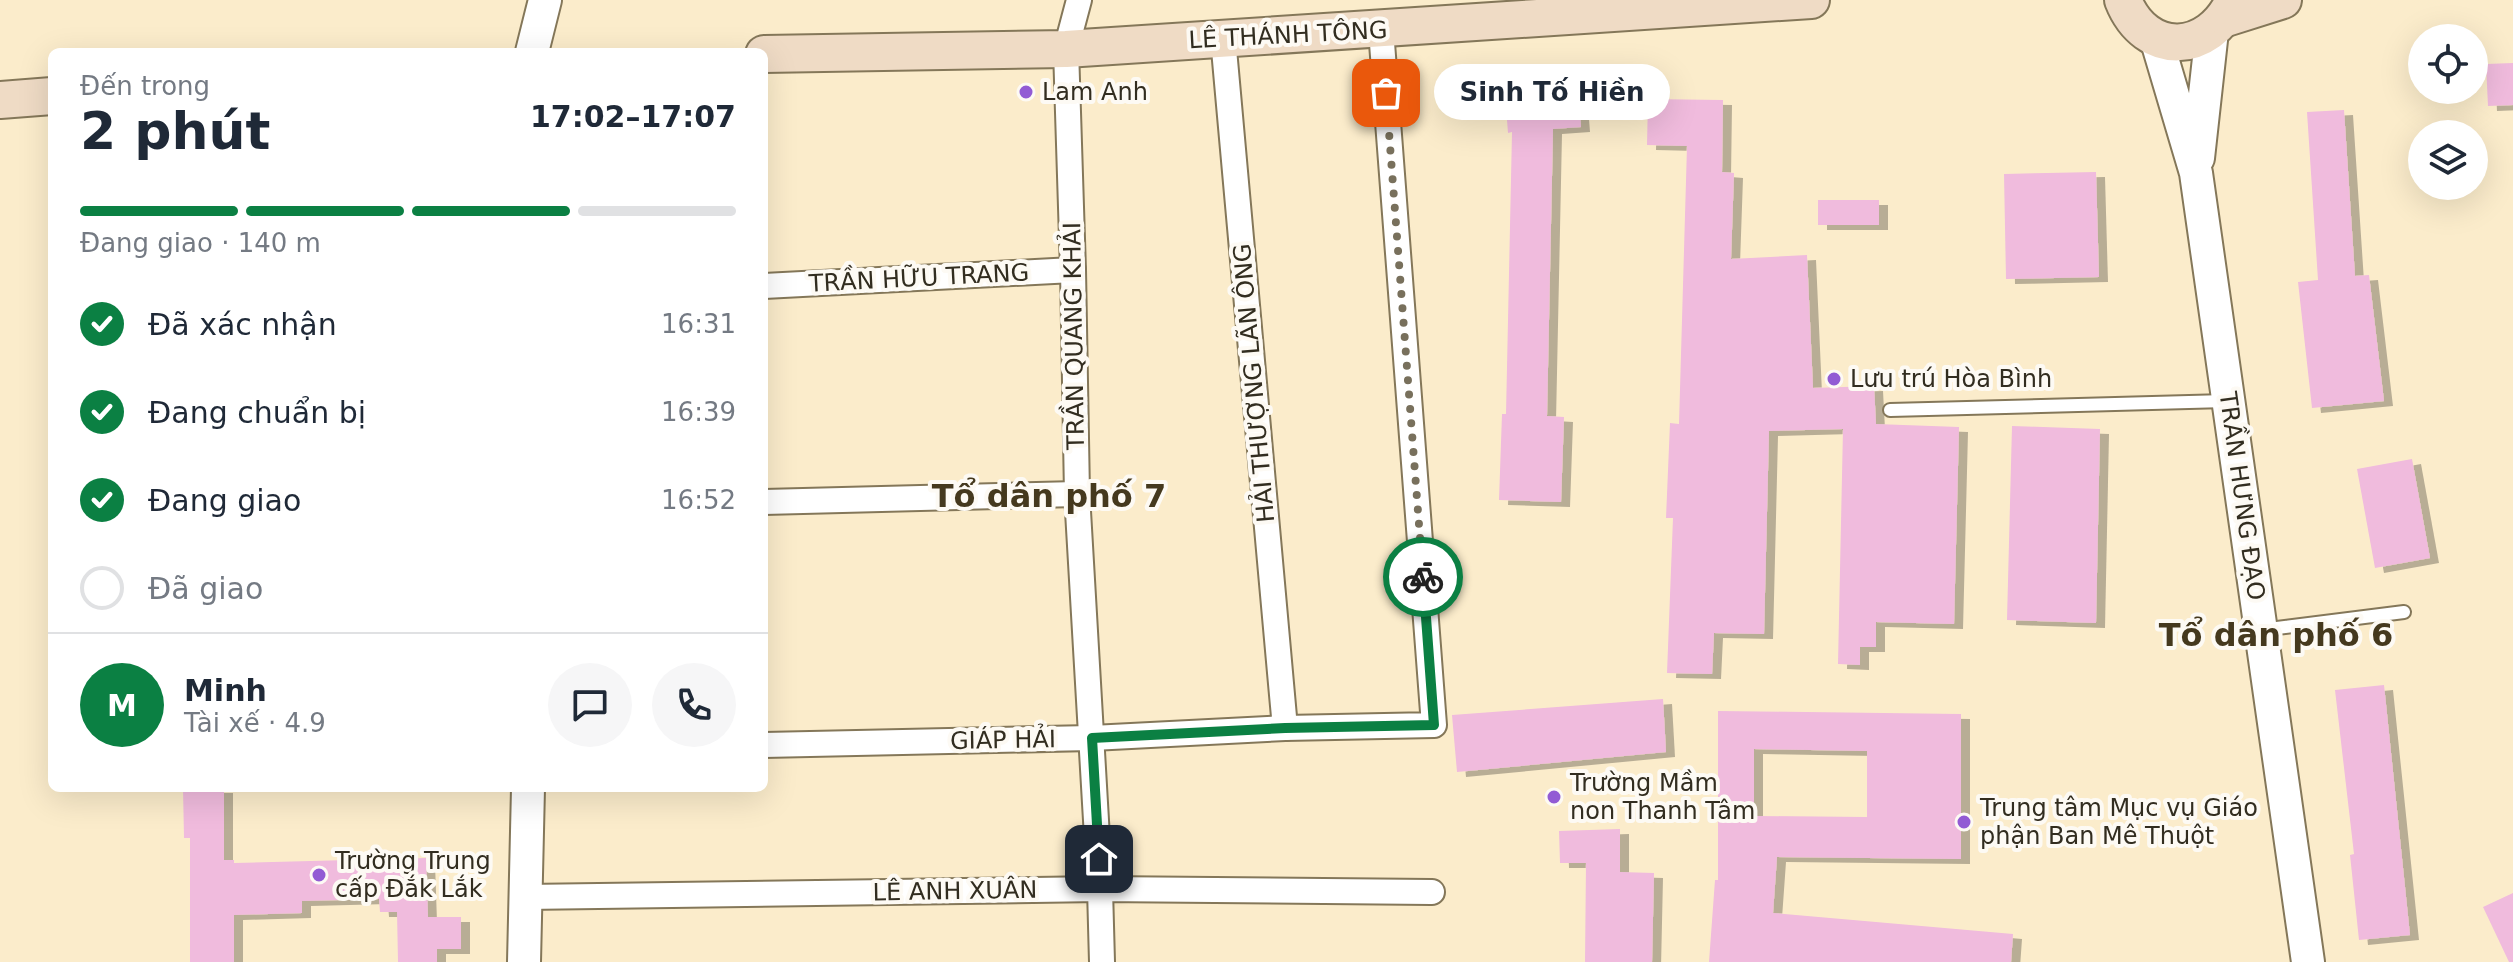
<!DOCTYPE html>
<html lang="vi">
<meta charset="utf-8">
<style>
body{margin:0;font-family:"DejaVu Sans",sans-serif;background:#f6f6f7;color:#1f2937;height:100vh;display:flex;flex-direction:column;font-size:30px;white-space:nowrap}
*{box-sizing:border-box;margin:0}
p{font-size:26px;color:#747a83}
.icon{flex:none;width:44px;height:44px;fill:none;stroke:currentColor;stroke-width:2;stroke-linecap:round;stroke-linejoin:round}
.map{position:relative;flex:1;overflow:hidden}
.sheet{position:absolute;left:48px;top:48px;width:720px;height:744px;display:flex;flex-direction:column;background:#fff;border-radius:12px;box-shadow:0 8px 32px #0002}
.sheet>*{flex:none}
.buttons{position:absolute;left:2408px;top:24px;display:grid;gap:16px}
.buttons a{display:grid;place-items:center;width:80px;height:80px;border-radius:50%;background:#fff;box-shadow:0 8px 32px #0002;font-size:40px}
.pin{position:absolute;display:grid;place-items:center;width:68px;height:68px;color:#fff;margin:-34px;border-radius:16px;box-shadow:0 4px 12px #0006}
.courier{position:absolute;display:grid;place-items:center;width:80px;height:80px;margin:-40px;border:6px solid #0b8043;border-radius:50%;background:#fff;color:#222;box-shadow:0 2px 10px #0007}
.bubble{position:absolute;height:56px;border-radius:28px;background:#fff;box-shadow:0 8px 32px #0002;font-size:26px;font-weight:600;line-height:56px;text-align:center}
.headline em{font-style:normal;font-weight:600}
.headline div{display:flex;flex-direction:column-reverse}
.headline{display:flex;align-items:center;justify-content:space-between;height:136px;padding:0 32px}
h1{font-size:52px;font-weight:600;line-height:60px}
.bar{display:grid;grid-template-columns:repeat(4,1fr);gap:12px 8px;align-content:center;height:96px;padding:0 32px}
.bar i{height:10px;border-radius:6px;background:#e0e1e3}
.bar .active{background:#0b8043}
.bar p{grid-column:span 4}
.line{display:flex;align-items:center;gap:20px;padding:0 32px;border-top:2px solid #e0e1e3}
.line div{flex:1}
.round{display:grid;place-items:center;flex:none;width:84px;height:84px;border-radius:42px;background:#f6f6f7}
ol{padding:0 32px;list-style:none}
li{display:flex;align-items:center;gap:24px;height:88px}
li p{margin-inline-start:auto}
li .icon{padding:8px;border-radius:50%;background:#0b8043;color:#fff;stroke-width:4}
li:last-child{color:#747a83}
li i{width:44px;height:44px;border:4px solid #e0e1e3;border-radius:50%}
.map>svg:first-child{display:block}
</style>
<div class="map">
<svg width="2513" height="962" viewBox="0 0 2513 962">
<defs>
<filter id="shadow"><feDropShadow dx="9" dy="5" stdDeviation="0" flood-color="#0004"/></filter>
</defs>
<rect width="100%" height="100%" fill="#fbeccb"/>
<g fill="#f0bbdd" fill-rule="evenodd" filter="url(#shadow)">
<polygon points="2513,63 2513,105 2488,106 2486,64"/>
<polygon points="1578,88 1581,127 1553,129 1547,416 1564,417 1561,502 1499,500 1502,414 1506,414 1512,132 1508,133 1505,94"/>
<polygon points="1648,99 1723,100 1722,172 1734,173 1731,259 1807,255 1813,388 1874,386 1876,424 1959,427 1954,624 1876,622 1876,647 1860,647 1860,665 1838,664 1843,429 1769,431 1764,634 1714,633 1712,674 1667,673 1673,518 1666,518 1670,423 1679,424 1687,146 1647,145"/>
<polygon points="2344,110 2355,276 2369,275 2384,401 2312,408 2298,282 2318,280 2307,112"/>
<polygon points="2096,172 2099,277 2006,279 2004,174"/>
<rect x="1818" y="200" width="61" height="25"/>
<polygon points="2012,426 2100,429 2096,623 2007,620"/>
<polygon points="2412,459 2430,558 2375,568 2357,469"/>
<polygon points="2384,685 2410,935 2359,940 2350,855 2354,854 2335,690"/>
<polygon points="1663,699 1666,752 1457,772 1452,715"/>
<path d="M1718,711l243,3v145l-184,-2 -4,56 240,21 -2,28h-302l6,-82h3zM1754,749l113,2v66l-113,-1z"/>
<polygon points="183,788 224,788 224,860 234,860 234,863 426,858 428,917 461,917 461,949 437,949 437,962 398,962 397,912 380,912 379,899 302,901 302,913 234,915 234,962 190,962 190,838 184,838"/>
<polygon points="1620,829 1620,872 1654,873 1652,962 1585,962 1586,863 1560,863 1559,831"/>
<polygon points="2513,893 2513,962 2509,962 2483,907"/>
</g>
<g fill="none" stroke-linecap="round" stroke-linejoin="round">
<defs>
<g id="service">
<polyline points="1890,410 2226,401"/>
<polyline points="2261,630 2404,612"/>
</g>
<g id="minor">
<polyline points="1079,0 1066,49 1073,270 1077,494 1100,889 1102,962"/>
<polyline points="1223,38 1285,728"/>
<polyline points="764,286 1073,270"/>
<polyline points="764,502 1077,494"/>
<polyline points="764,745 1092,738 1285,728 1434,725 1381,30"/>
<polyline points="525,897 1100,889 1432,892"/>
</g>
<g id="tertiary">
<polyline points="2156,38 2196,173 2308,962"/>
<polyline points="532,52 545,0"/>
<polyline points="2198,158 2212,31"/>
<polyline points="524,962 528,788"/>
</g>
<g id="secondary">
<path d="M2123,0c23,58 86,55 111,0"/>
<polyline points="2226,18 2283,0"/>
<polyline points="764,54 1066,49 1811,0"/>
<polyline points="0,100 52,96"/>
</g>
</defs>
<use href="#service" stroke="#847759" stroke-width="16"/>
<use href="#minor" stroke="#847759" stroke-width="28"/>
<use href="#tertiary" stroke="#847759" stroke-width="36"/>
<use href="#secondary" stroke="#847759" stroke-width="40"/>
<use href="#service" stroke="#fff" stroke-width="12"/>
<use href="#minor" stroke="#fff" stroke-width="24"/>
<use href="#tertiary" stroke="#fff" stroke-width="32"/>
<use href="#secondary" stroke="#efdbc5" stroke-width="36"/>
</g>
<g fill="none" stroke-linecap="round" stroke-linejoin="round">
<polyline stroke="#78705c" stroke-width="8" stroke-dasharray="0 14.4" points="1386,93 1423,577"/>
<polyline stroke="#0b8043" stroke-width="10" points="1099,859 1092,738 1285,728 1434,725 1423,577"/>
</g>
<g fill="#925bd4" stroke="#fdfaf4" stroke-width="3">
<circle cx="1026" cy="92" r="8"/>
<circle cx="1834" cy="379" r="8"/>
<circle cx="1554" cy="797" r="8"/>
<circle cx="1964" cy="822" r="8"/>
<circle cx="319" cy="875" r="8"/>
</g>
<g text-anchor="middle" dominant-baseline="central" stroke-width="8" stroke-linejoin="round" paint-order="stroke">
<g font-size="24" fill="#322d20" stroke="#fdfaf4">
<text transform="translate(1288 35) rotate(-3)">LÊ THÁNH TÔNG</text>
<text transform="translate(919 278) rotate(-3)">TRẦN HỮU TRANG</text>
<text transform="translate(1074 336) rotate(-91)">TRẦN QUANG KHẢI</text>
<text transform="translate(1254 383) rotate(-95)">HẢI THƯỢNG LÃN ÔNG</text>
<text transform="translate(2242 496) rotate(82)">TRẦN HƯNG ĐẠO</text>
<text transform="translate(1003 740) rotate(-1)">GIÁP HẢI</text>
<text transform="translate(955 891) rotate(-1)">LÊ ANH XUÂN</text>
</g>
<g font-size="24" fill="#322d20" stroke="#fdfaf4" text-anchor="start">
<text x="1042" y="92">Lam Anh</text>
<text x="1850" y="379">Lưu trú Hòa Bình</text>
<text x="1570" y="783">Trường Mầm<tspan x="1570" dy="28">non Thanh Tâm</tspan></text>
<text x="1980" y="808">Trung tâm Mục vụ Giáo<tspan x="1980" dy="28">phận Ban Mê Thuột</tspan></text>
<text x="335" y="861">Trường Trung<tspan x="335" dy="28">cấp Đắk Lắk</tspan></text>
</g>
<g font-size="32" font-weight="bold" fill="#45391e" stroke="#fdfaf4">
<text x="1049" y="496">Tổ dân phố 7</text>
<text x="2276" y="635">Tổ dân phố 6</text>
</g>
</g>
</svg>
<div class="buttons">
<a><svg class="icon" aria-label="locate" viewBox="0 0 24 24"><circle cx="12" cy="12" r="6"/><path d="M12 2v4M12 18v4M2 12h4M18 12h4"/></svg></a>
<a><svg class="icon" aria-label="layers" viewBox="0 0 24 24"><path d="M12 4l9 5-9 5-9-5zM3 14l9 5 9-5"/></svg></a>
</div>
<div class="pin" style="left:1386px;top:93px;background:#ea580c"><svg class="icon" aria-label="bag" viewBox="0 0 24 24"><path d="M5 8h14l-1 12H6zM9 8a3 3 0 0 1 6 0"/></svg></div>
<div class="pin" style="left:1099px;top:859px;background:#1f2937"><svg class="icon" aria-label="home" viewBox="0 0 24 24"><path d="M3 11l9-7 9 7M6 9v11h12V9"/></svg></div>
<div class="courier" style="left:1423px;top:577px"><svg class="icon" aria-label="bike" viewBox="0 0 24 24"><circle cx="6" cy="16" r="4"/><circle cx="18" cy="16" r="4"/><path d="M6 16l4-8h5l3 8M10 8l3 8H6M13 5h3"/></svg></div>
<div class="bubble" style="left:1434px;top:64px;width:236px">Sinh Tố Hiền</div>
<section class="sheet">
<div class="headline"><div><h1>2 phút</h1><p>Đến trong</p></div><em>17:02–17:07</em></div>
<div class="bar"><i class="active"></i><i class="active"></i><i class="active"></i><i></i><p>Đang giao · 140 m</p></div>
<ol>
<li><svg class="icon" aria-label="check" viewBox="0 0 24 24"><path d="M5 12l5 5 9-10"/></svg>Đã xác nhận<p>16:31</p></li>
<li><svg class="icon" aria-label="check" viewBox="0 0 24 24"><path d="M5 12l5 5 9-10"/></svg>Đang chuẩn bị<p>16:39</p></li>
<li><svg class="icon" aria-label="check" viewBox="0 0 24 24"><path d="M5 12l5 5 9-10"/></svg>Đang giao<p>16:52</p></li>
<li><i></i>Đã giao</li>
</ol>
<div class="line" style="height:144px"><b class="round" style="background:#0b8043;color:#fff">M</b><div><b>Minh</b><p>Tài xế · 4.9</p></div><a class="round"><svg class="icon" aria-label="chat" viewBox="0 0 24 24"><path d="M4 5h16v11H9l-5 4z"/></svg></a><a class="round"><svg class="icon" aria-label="phone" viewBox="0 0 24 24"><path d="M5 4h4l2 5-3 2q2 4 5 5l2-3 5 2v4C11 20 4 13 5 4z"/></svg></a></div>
</section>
</div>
